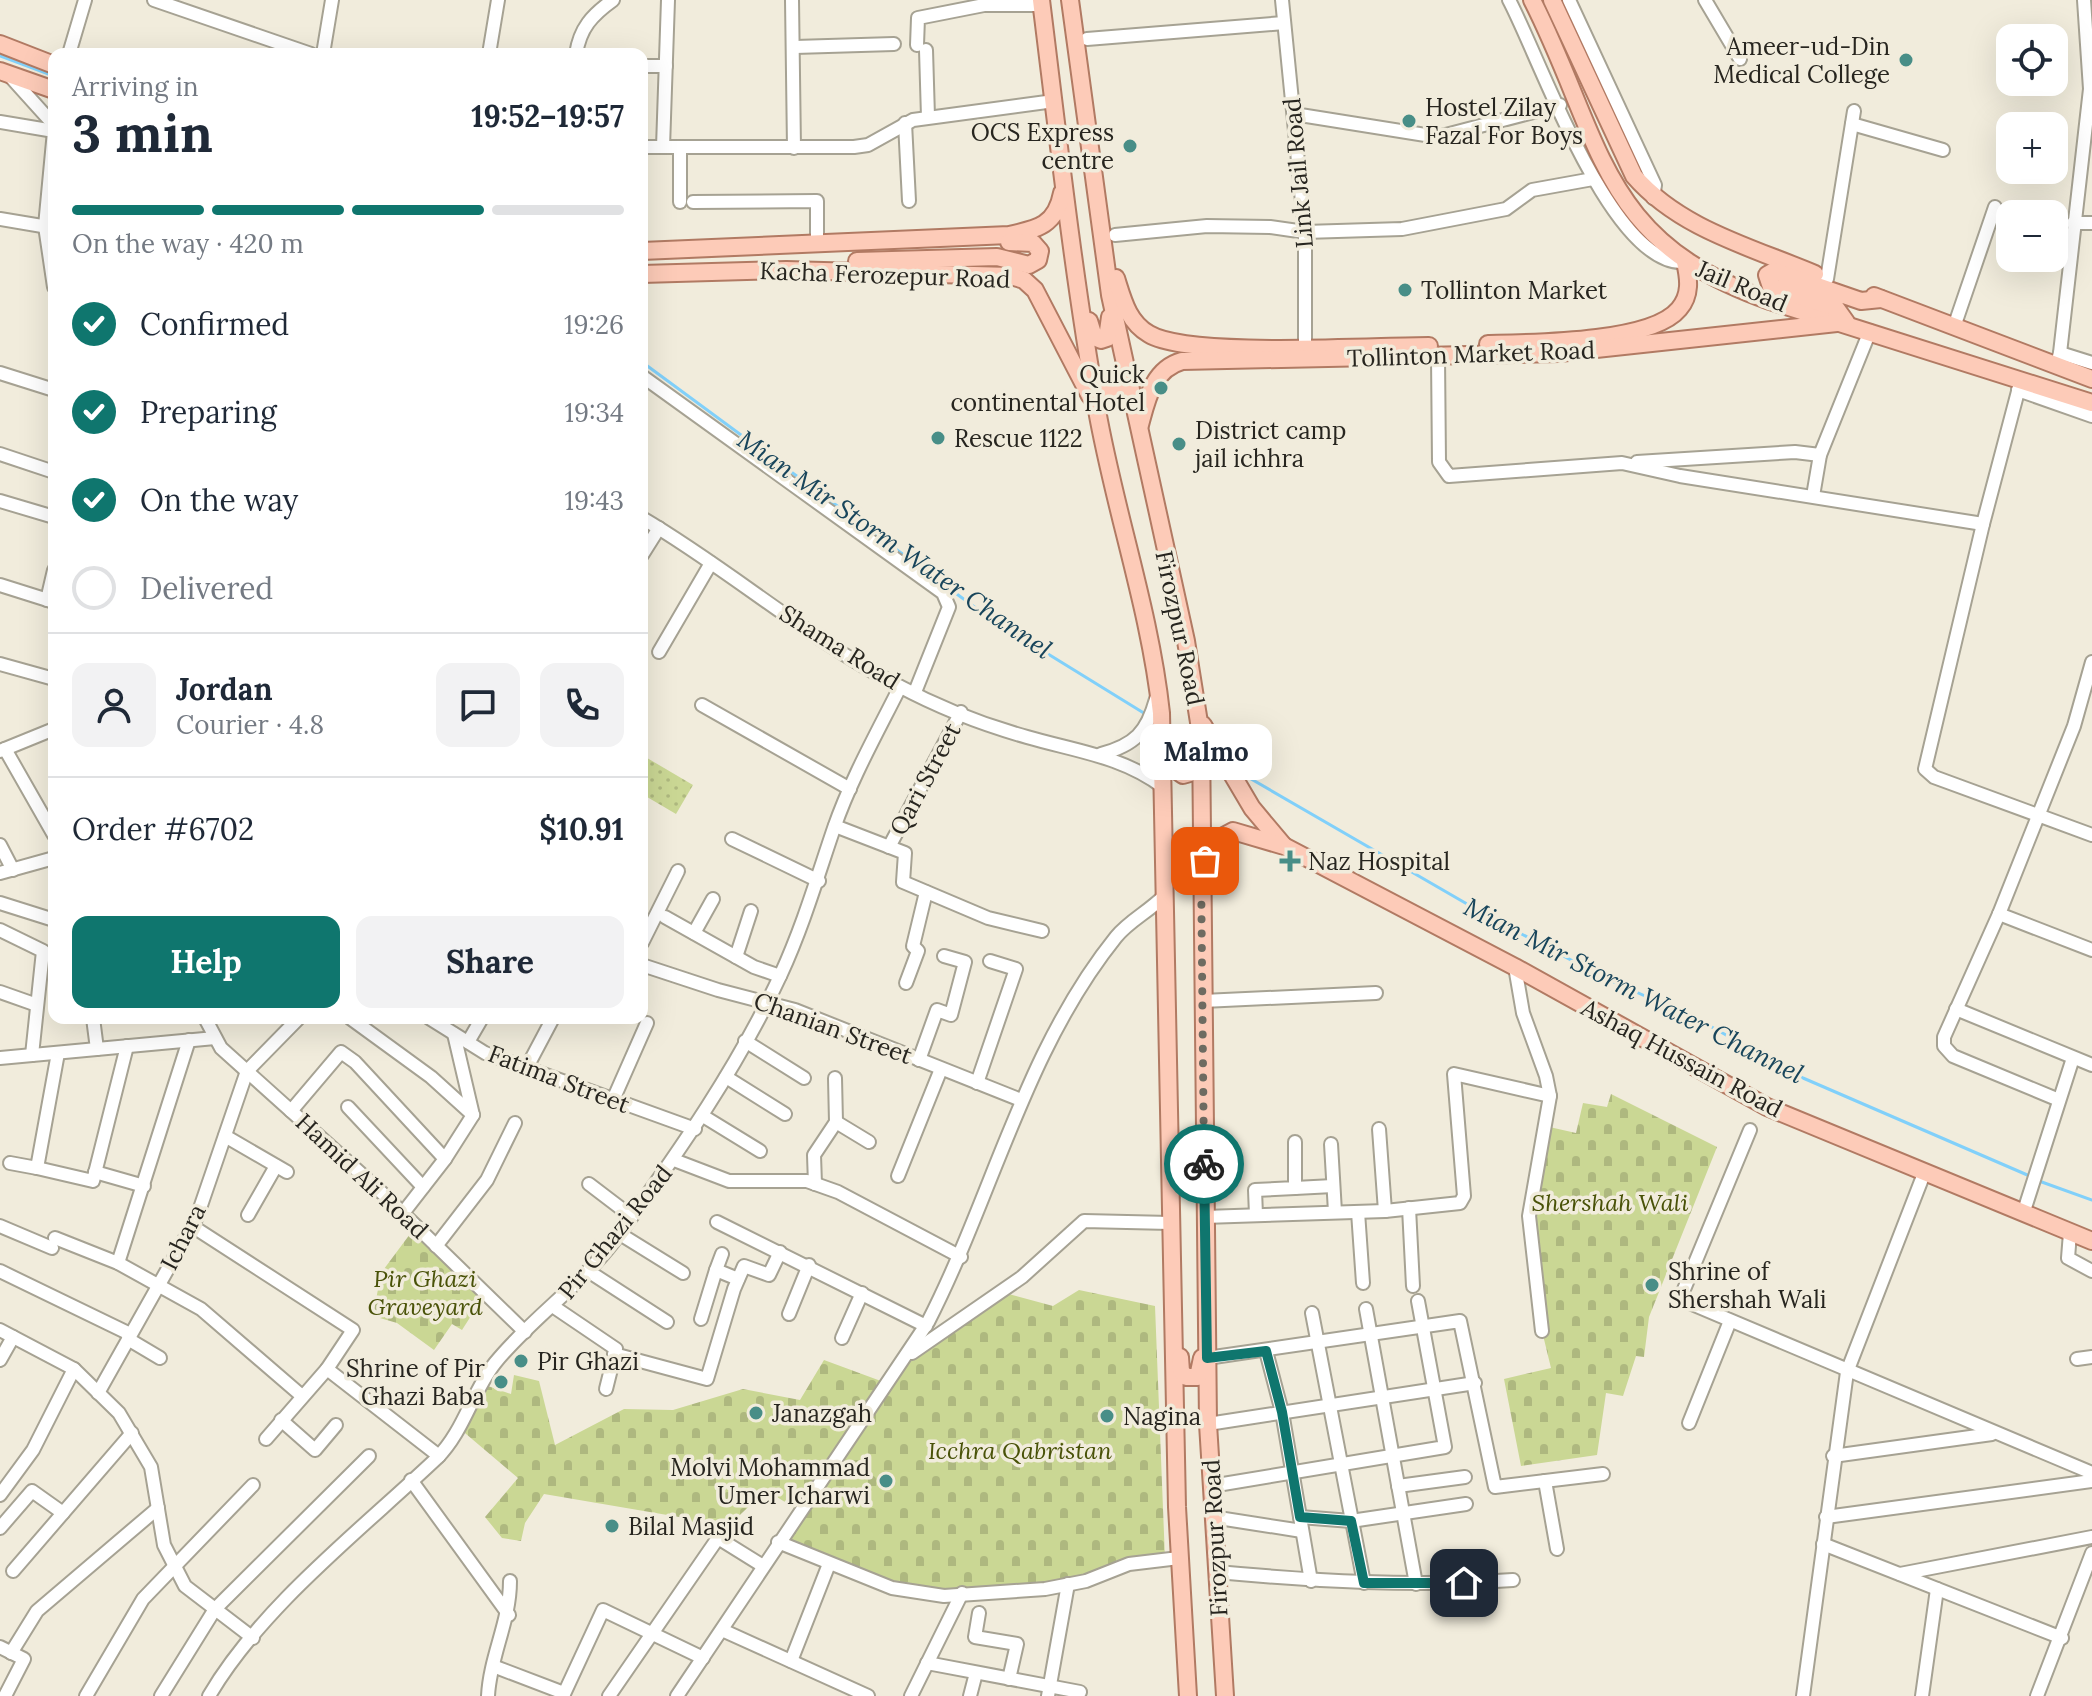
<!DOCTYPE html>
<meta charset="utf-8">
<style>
body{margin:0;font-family:Lora,serif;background:#f2f2f3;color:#1f2937;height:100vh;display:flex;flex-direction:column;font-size:30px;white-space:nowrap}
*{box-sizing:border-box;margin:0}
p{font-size:26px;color:#747a83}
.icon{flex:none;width:44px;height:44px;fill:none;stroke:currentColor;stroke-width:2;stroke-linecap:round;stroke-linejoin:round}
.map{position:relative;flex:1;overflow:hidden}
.details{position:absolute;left:48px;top:48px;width:600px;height:976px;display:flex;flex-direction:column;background:#fff;border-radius:16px;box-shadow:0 8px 32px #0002}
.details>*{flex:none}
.controls{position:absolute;left:1996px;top:24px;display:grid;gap:16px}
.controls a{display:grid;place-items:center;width:72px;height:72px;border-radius:16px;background:#fff;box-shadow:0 8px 32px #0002;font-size:40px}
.pin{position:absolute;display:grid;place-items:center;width:68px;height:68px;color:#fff;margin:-34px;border-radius:16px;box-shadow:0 4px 12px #0006}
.courier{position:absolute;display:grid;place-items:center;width:80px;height:80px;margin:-40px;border:6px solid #0f766e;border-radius:50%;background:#fff;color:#222;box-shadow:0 2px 10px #0007}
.bubble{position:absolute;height:56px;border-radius:16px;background:#fff;box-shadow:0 8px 32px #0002;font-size:26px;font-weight:800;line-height:56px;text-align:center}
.summary em{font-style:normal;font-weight:800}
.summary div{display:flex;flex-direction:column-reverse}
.summary{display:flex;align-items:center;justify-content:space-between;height:136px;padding:0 24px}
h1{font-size:52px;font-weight:800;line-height:60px}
.bar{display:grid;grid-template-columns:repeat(4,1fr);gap:12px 8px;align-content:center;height:96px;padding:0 24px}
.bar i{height:10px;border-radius:6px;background:#e0e1e3}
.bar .on{background:#0f766e}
.bar p{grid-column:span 4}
.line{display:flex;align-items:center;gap:20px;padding:0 24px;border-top:2px solid #e0e1e3}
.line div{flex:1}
.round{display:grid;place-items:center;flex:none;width:84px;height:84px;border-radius:16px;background:#f2f2f3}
ol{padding:0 24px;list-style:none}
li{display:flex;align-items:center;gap:24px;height:88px}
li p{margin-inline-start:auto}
li .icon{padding:8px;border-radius:50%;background:#0f766e;color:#fff;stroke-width:4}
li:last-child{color:#747a83}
li i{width:44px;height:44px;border:4px solid #e0e1e3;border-radius:50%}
.action{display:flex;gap:16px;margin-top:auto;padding:16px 24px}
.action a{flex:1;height:92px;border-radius:16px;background:#0f766e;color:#fff;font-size:32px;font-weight:800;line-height:92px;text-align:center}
.action a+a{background:#f2f2f3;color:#1f2937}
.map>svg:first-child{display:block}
</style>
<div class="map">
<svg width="2092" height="1696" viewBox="0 0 2092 1696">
<defs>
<pattern id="cemetery-stones" width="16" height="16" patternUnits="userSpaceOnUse" patternTransform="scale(2)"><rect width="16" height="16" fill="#cad794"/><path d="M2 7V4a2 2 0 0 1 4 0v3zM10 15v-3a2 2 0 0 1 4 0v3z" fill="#aeb87f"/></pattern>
<pattern id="park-dots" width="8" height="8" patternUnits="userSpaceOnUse" patternTransform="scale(2)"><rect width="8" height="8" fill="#cad794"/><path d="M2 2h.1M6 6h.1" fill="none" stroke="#aeb87f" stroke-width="1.8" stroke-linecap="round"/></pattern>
</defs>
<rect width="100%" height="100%" fill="#f1ecdc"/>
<g fill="url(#cemetery-stones)">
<polygon points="1611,1094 1717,1147 1649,1317 1644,1357 1636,1356 1623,1396 1606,1393 1597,1455 1521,1466 1504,1379 1551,1368 1542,1331 1529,1216 1545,1126 1576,1133 1583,1103 1607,1107"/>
<polygon points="416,1226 485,1294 462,1330 452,1324 434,1350 397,1323 373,1316 381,1273"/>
<polygon points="1079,1290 1155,1306 1165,1559 1086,1581 931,1595 778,1542 799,1511 766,1490 721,1533 679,1517 544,1494 525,1523 521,1541 502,1538 485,1517 518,1478 459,1428 482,1384 511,1394 514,1375 539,1381 555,1445 624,1409 673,1410 743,1389 800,1400 824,1360 889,1384 909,1355 1001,1292 1053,1306"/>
</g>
<polygon fill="url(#park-dots)" points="642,755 693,785 676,814 642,794"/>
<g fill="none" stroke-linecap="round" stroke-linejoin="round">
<g stroke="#81d0fa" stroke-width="3">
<polyline points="0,56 54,76"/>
<polyline points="642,362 988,617 1147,715"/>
<polyline points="1167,728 1188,741"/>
<polyline points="1239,772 1493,919 1607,979 1701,1021 1803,1078 2032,1177"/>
<polyline points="2039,1181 2092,1200"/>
</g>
<defs>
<g id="minor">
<polyline points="154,0 311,54"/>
<polyline points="792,0 794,148"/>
<polyline points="1282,0 1305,232 1305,347"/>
<path d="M1509,0c30,56 103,269 176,262"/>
<polyline points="1569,0 1655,185 1653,198"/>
<polyline points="1705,0 1740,59"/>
<polyline points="1087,39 1284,23"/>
<polyline points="917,45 918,18 984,5 1042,5"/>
<polyline points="795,47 894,44"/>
<polyline points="926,50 928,117"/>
<polyline points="69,54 85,0"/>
<polyline points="323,54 332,0"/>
<polyline points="489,54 498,0"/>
<path d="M576,54c4,-26 16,-39 37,-54"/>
<polyline points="642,66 666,66"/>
<polyline points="8,74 54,125"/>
<polyline points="1294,114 1438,137 1560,105"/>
<polyline points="0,122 54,131"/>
<polyline points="905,123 909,201"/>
<polyline points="1852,124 1943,150"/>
<polyline points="54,131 45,226 54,287"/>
<polyline points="642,147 854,147 868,145 913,120 1054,101"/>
<polyline points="663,147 668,0"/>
<polyline points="680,147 680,202"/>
<polyline points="693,202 817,201 817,244"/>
<polyline points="0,219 54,228"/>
<polyline points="2073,223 2092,223"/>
<polyline points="1115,235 1207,226 1270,227 1305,232 1402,229 1506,209 1532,190 1593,179"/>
<polyline points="1827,279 1854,111"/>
<polyline points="1954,327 1995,207"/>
<polyline points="2060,353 2092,363"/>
<polyline points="1438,357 1439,462 1449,476 1622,463 1680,476 1983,524"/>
<polyline points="2056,366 2060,353 2090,89 2084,0"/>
<polyline points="0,373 54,390"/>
<polyline points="642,376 943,593 949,607 915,692"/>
<polyline points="2021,380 1983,524 1925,769 1934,777 2092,835"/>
<polyline points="2018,390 2092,416"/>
<polyline points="0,454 54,472"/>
<polyline points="1637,462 1795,452 1820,455"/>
<polyline points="1813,496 1820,455 1870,331"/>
<polyline points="0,501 54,517"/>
<path d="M642,518c87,51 165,120 255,167 39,21 87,40 130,52 48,14 95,19 136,50"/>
<polyline points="642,555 659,528"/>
<polyline points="0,585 54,602"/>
<polyline points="47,600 54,570"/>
<polyline points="659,652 711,563"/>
<polyline points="0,664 54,679"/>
<polyline points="702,705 850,789"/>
<polyline points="5,749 54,835"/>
<polyline points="0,751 54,729"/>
<path d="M1101,754c34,-9 46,-22 55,-55"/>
<polyline points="835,826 905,853 903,882 988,918 1042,931"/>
<polyline points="732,839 819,881"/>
<polyline points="0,845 13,870"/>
<polyline points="889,847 961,712"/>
<polyline points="0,873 54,858"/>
<polyline points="0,903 54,920"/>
<polyline points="1999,914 2092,950"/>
<polyline points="665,917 754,967 780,976"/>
<polyline points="0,930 43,951 32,1055"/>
<polyline points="694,933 713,899"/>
<polyline points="642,943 678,871"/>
<polyline points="736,957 751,911"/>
<polyline points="642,965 718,990 795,1010 1021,1100"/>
<polyline points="1515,967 1523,1013 1546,1076 1550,1096 1529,1216 1542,1331"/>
<polyline points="906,983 918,951 913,946 926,892"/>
<polyline points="0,992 37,1005"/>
<polyline points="1203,1001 1376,993"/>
<polyline points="1956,1009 2092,1065"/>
<polyline points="93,1018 97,1049"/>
<polyline points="205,1018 221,1048 378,1189 525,1332"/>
<polyline points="350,1018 431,1077 473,1115 445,1159"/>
<polyline points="429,1018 485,1053 695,1129"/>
<polyline points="454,1034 473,1115"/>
<polyline points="745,1041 804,1078"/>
<polyline points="468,1042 482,1018"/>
<polyline points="0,1058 215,1038"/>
<polyline points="919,1060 937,1010 951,1015 965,962 944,956"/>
<polyline points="526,1069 553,1018"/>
<polyline points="726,1077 785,1114"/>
<polyline points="977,1083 1016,969 990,961"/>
<polyline points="613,1100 647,1023"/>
<polyline points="2059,1100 1953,1056 1944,1046 1944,1037 1999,914 2074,726 2092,662"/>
<polyline points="348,1107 423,1187"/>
<polyline points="291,1111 341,1052 355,1062 445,1159 403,1213"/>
<polyline points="703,1116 760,1151"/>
<polyline points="836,1122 869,1142"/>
<polyline points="1379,1129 1385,1211"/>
<polyline points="1750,1130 1680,1299 2092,1473"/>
<polyline points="225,1136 287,1172"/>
<polyline points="1331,1144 1335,1212"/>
<polyline points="674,1160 729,1181 807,1181 838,1192 961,1257"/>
<polyline points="10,1163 37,1168 58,1053"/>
<polyline points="37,1168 93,1181 127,1046"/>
<polyline points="95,1172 144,1186"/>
<polyline points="898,1176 941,1069"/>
<polyline points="589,1184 631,1216"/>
<polyline points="815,1184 814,1155 836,1122 835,1078"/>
<polyline points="1295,1188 1333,1186"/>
<polyline points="1409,1208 1413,1286"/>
<polyline points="1358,1212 1363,1283"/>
<polyline points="2023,1214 2073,1058"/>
<polyline points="248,1215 276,1166"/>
<polyline points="1256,1215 1255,1190 1295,1188 1295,1142"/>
<polyline points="1204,1217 1385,1211 1460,1203 1464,1196 1454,1074 1550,1096"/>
<polyline points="717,1222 926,1326"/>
<polyline points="0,1226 52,1248"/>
<polyline points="192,1226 353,1330 327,1369 266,1439"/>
<polyline points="2070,1233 2068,1258 2092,1271"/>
<polyline points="620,1234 683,1273"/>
<polyline points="55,1238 118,1263 201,1309 302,1396"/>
<polyline points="436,1246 487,1180 515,1123"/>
<polyline points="722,1254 716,1270 738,1279"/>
<polyline points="118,1263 189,1040"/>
<polyline points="0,1271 130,1334"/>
<polyline points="588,1271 667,1322"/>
<polyline points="554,1307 616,1349 606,1389"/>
<polyline points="1366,1309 1416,1584"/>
<polyline points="1312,1313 1364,1583"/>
<polyline points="789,1314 809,1265"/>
<polyline points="701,1319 716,1270"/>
<polyline points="0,1330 74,1369 119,1413 151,1467 164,1545 185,1586 253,1638"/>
<polyline points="842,1338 862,1293"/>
<polyline points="128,1339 160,1358"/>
<polyline points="1266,1351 1282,1412 1311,1581"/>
<polyline points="912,1353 1022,1277 1084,1221 1170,1223"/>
<polyline points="614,1354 707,1379 734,1289 744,1266 769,1275 780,1252"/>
<polyline points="1207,1358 1460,1321 1495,1487 1603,1474"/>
<polyline points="2077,1359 2092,1357"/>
<polyline points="0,1360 13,1337"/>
<polyline points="327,1369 439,1456"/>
<polyline points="98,1393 197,1217 247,1071 299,1018"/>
<polyline points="281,1420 315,1450 336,1425"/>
<polyline points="1689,1423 1730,1321"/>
<polyline points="1208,1424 1475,1383"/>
<polyline points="1833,1456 1992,1434"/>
<polyline points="411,1480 509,1615"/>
<polyline points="1545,1481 1557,1549"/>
<polyline points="1211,1486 1445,1447 1418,1301"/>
<polyline points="1398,1486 1465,1477"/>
<polyline points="0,1495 33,1450 74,1369"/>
<polyline points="1212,1517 1302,1531"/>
<polyline points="1300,1517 1351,1521 1466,1504"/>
<polyline points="1826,1517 2092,1481"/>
<polyline points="0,1528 32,1491 63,1513"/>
<polyline points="778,1542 892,1588 944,1596 1045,1589 1086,1581 1129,1564 1179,1558"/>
<polyline points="1823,1544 2062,1638"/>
<polyline points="13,1571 132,1433"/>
<path d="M1217,1572c99,9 196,15 296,8"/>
<polyline points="1900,1574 2092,1537"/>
<polyline points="979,1613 975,1637 1017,1644 1009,1679"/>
<polyline points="722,1630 868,1696"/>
<polyline points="0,1647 24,1659 5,1696"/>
<polyline points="11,1653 37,1611 158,1508"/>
<polyline points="791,1661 829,1564"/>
<polyline points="927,1663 1080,1692"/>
<polyline points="493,1666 564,1693"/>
<polyline points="86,1696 143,1599 253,1485"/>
<polyline points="161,1696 215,1609 369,1456"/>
<path d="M209,1696c52,-89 153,-167 228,-238 27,-27 35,-66 58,-95 38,-47 90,-80 125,-130 60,-83 118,-166 161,-259 22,-48 36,-96 53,-146 17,-49 43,-95 66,-141"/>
<path d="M488,1696c2,-40 22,-74 22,-115"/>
<polyline points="563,1696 603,1610 703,1658"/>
<polyline points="609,1696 718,1538 763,1566"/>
<path d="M677,1696l251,-374c65,-127 97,-272 188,-385 13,-16 32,-25 47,-40"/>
<polyline points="911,1696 962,1593"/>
<polyline points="970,1696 976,1673"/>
<polyline points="1048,1696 1068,1584"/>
<polyline points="1803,1696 1847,1372 1925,1171"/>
<polyline points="1922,1696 1937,1589"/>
<polyline points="2037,1696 2092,1553"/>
</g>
<g id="major">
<path d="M1041,0c17,137 32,274 56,410 18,102 53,200 64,303l16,794 11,189"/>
<polyline points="1070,0 1110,295 1186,641 1201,735 1208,1424 1225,1696"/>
<path d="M1532,0c72,142 66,241 238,301l322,102"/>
<path d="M1552,0l82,176c46,53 117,71 181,98"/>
<polyline points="0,44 54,65"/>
<polyline points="0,71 54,90"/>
<path d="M642,251l367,-16c29,-6 47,-10 53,-42"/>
<polyline points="857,261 997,257 1029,265 1038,260 1040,251 1033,243 1009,242"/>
<polyline points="642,274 786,270 1011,276 1024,280 1035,290 1090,396"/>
<path d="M1116,278c7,22 12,44 33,56 40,24 225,12 280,12"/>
<polyline points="1874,296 2092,379"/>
<polyline points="1089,321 1094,337 1101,340 1107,338 1110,317"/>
<path d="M1488,344c43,-1 163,-1 191,-35 12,-14 10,-30 6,-47"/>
<polyline points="1095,398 1109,389 1131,390"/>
<path d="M1140,425c7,-26 13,-56 42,-64l377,-8 287,-31 -10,-14 -65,-21 -4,-12 7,-4 87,30 20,-2"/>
<polyline points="1203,725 1252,808 1283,845"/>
<polyline points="1172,750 1173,768 1183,775 1190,773 1193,746"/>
<polyline points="1201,865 1220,838 1233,831 1284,846 1515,967 1767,1107 2092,1241"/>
<polyline points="1180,1357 1181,1371 1186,1377 1198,1377 1202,1358"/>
</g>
</defs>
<use href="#minor" stroke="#a6a293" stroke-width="16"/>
<use href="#major" stroke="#b17a63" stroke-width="20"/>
<use href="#minor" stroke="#fff" stroke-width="12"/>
<use href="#major" stroke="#fdcbb8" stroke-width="16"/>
</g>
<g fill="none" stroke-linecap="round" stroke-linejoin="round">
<polyline stroke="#6e6b61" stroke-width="8" stroke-dasharray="0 14.4" points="1204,1164 1201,865 1205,861"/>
<polyline stroke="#0f766e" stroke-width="10" points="1204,1164 1207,1358 1266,1351 1282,1412 1300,1517 1351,1521 1364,1583 1464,1583"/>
</g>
<g fill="#488e87" stroke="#f1ecdc" stroke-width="3">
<circle cx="1906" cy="60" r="8"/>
<circle cx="1409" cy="121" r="8"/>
<circle cx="1130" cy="146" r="8"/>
<circle cx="1405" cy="290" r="8"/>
<circle cx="1161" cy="388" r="8"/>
<circle cx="938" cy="438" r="8"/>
<circle cx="1179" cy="444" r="8"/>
<path d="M1286 849h8v8h8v8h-8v8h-8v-8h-8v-8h8z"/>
<circle cx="1652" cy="1285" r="8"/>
<circle cx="521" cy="1361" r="8"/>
<circle cx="501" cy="1382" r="8"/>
<circle cx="756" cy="1413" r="8"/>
<circle cx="1107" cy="1416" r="8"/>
<circle cx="886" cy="1481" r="8"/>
<circle cx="612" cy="1526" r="8"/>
</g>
<g text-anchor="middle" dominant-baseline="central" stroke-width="7" stroke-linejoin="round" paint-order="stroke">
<g font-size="24" fill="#27251f" stroke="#f1ecdc" text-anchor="start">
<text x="1890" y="46" text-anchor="end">Ameer-ud-Din<tspan x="1890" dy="28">Medical College</tspan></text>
<text x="1425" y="107">Hostel Zilay<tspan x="1425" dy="28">Fazal For Boys</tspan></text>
<text x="1114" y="132" text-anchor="end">OCS Express<tspan x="1114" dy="28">centre</tspan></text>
<text x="1421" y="290">Tollinton Market</text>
<text x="1145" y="374" text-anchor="end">Quick<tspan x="1145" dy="28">continental Hotel</tspan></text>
<text x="1195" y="430">District camp<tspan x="1195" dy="28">jail ichhra</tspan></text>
<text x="954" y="438">Rescue 1122</text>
<text x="1308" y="861">Naz Hospital</text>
<text x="1668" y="1271">Shrine of<tspan x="1668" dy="28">Shershah Wali</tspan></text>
<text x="537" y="1361">Pir Ghazi</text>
<text x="485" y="1368" text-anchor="end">Shrine of Pir<tspan x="485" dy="28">Ghazi Baba</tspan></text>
<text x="772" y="1413">Janazgah</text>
<text x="1123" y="1416">Nagina</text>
<text x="870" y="1467" text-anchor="end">Molvi Mohammad<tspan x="870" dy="28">Umer Icharwi</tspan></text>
<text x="628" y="1526">Bilal Masjid</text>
</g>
<g font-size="24" fill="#27251f" stroke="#f1ecdc">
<text transform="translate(1298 173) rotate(-95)">Link Jail Road</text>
<text transform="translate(885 275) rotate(2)">Kacha Ferozepur Road</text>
<text transform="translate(1742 286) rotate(23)">Jail Road</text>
<text transform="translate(1471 354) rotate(-2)">Tollinton Market Road</text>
<text transform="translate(1180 628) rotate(78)">Firozpur Road</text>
<text transform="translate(840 647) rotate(32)">Shama Road</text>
<text transform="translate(925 779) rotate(-62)">Qari Street</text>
<text transform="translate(833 1028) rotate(20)">Chanian Street</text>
<text transform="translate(1682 1058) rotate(28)">Ashaq Hussain Road</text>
<text transform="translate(559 1079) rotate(21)">Fatima Street</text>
<text transform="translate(362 1176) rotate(43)">Hamid Ali Road</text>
<text transform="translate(615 1232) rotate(-51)">Pir Ghazi Road</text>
<text transform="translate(183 1237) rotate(-63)">Ichara</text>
<text transform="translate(1215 1538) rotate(-93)">Firozpur Road</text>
</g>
<g font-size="24" font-style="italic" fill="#495208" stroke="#f1ecdc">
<text x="1610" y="1202">Shershah Wali</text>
<text x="425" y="1278">Pir Ghazi<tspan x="425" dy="28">Graveyard</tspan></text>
<text x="1020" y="1450">Icchra Qabristan</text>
</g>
<g font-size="26" font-style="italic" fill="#18455b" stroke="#f1ecdc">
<text transform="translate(895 544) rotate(35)">Mian Mir Storm Water Channel</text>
<text transform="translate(1634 990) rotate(27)">Mian Mir Storm Water Channel</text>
</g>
</g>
</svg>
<div class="controls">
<a><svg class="icon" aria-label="locate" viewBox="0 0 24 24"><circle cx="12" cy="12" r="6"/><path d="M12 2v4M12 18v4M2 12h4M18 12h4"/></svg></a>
<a>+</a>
<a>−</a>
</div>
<div class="pin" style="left:1205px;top:861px;background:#ea580c"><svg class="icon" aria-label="bag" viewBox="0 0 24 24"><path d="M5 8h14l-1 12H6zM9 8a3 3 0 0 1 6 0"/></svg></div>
<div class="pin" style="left:1464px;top:1583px;background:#1f2937"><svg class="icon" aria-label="home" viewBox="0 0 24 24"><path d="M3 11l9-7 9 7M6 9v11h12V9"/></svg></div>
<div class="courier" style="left:1204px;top:1164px"><svg class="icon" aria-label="bike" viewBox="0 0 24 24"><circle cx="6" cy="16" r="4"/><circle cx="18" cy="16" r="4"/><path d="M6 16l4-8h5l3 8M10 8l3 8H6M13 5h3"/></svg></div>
<div class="bubble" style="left:1140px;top:724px;width:132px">Malmo</div>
<section class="details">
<div class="summary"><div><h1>3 min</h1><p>Arriving in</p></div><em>19:52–19:57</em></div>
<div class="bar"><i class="on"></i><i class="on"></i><i class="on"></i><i></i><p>On the way · 420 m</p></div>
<ol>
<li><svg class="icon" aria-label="check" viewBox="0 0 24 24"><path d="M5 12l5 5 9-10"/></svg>Confirmed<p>19:26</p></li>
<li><svg class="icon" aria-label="check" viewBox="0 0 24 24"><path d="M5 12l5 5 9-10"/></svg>Preparing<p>19:34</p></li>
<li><svg class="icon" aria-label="check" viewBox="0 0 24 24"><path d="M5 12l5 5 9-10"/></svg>On the way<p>19:43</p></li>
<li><i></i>Delivered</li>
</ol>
<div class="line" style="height:144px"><a class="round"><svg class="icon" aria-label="person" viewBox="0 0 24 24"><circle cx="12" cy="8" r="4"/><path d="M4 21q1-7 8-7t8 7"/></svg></a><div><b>Jordan</b><p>Courier · 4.8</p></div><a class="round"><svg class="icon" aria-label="chat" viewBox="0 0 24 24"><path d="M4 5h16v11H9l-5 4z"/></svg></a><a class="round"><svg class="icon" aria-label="phone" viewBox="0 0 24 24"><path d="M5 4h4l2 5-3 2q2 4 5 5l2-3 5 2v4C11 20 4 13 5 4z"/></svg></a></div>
<div class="line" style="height:104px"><div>Order #6702</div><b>$10.91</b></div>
<div class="action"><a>Help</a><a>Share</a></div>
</section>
</div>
